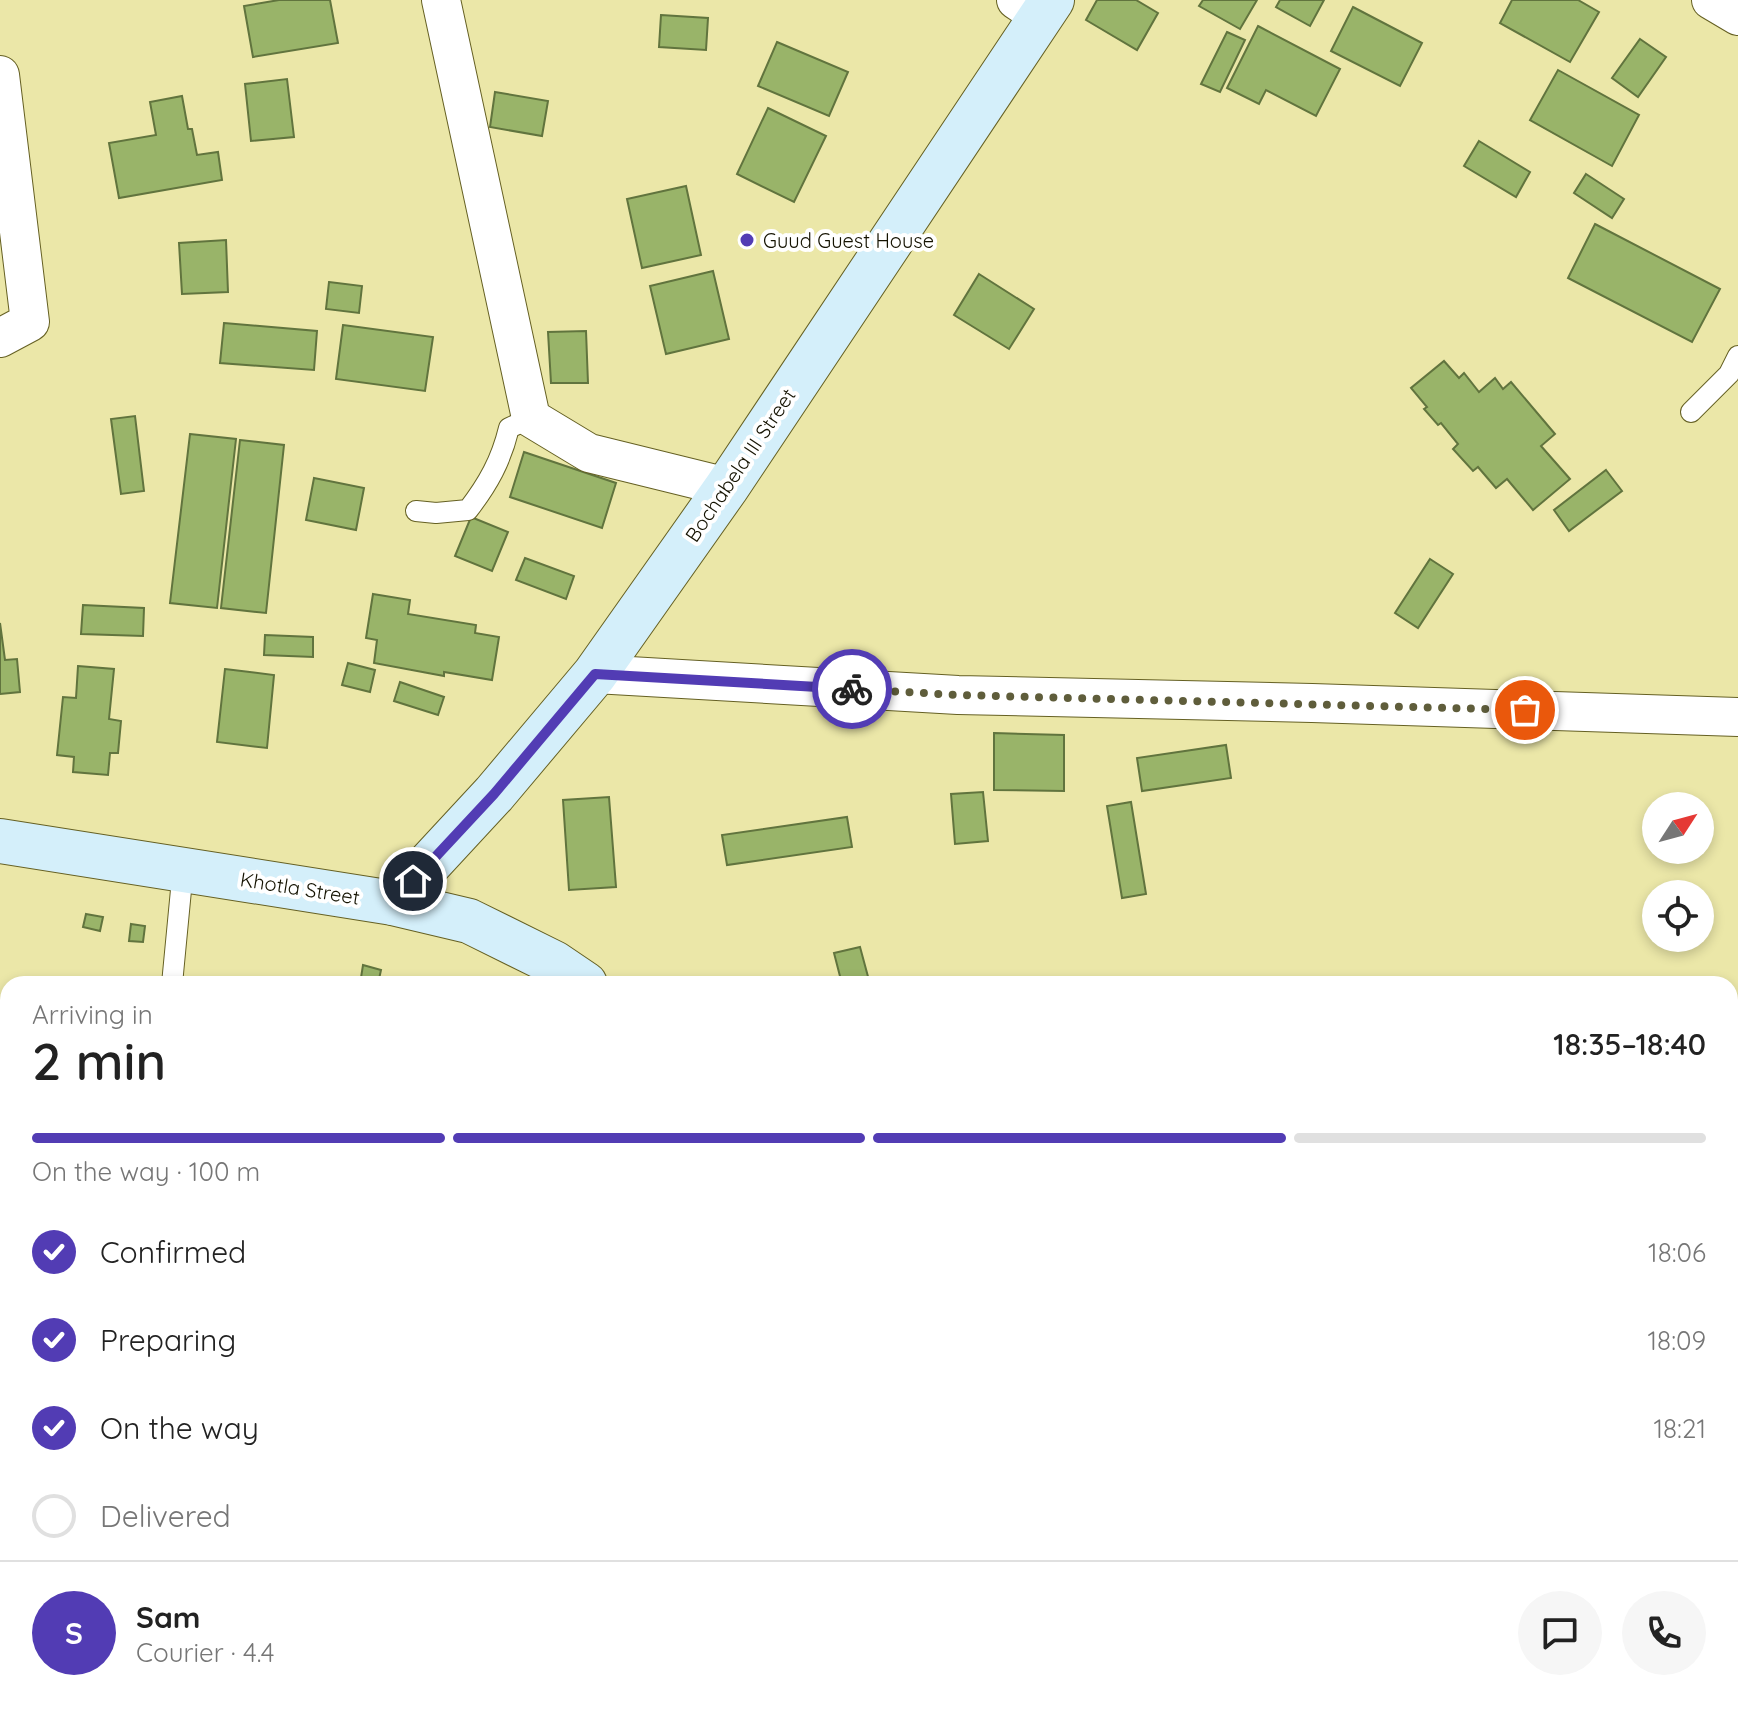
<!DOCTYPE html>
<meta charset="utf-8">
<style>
body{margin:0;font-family:Quicksand,sans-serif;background:#f6f6f6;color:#222;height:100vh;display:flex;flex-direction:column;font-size:30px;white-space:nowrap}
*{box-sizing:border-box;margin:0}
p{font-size:26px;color:#767676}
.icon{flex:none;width:44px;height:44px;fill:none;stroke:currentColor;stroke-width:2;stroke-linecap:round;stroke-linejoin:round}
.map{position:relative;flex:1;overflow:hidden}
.details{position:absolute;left:0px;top:976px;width:1738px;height:744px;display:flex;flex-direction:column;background:#fff;border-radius:24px 24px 0 0;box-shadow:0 4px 12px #0003}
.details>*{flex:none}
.needle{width:52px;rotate:54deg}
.tools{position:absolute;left:1642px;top:792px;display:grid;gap:16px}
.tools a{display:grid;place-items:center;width:72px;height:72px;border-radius:50%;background:#fff;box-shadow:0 4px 12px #0003;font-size:40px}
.pin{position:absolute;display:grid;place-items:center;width:68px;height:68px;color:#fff;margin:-34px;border:4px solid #fff;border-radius:50%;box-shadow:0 2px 8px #0007}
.courier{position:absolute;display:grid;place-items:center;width:80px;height:80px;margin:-40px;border:6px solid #523cb4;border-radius:50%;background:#fff;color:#222;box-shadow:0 2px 10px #0007}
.headline em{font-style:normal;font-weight:600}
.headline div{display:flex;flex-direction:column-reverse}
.headline{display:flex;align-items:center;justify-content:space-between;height:136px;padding:0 32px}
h1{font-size:52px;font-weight:600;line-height:60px}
.bar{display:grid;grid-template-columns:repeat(4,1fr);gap:12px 8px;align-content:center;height:96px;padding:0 32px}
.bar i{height:10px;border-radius:6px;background:#e0e0e0}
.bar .on{background:#523cb4}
.bar p{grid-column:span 4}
.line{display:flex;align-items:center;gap:20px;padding:0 32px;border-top:2px solid #e0e0e0}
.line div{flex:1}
.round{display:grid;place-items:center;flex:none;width:84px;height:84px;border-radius:42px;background:#f6f6f6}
ol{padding:0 32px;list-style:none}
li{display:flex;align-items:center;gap:24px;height:88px}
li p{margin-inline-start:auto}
li .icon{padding:8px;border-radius:50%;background:#523cb4;color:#fff;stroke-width:4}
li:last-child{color:#767676}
li i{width:44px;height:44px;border:4px solid #e0e0e0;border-radius:50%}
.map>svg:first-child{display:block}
</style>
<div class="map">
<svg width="1738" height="1720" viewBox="0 0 1738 1720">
<rect width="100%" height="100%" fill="#ebe7a8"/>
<polygon fill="#c3bf81" points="1730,1454 1738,1455 1738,1720 1240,1720 1234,1712 1730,1712"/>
<g fill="#99b469" stroke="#61743e" stroke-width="2">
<polygon points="279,0 330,0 338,43 253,57 244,6"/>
<polygon points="1097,0 1136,0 1158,13 1137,50 1086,20"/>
<polygon points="1203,0 1257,0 1240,29 1199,6"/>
<polygon points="1280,0 1324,0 1310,26 1276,7"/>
<polygon points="1512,0 1578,0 1599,12 1570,62 1500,23"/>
<polygon points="1353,7 1422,43 1400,86 1331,51"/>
<polygon points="661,15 708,18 706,50 659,47"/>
<polygon points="1258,26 1340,69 1316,116 1266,90 1259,104 1227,88"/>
<polygon points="1227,32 1245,40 1220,92 1201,84"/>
<polygon points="1640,39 1666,57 1638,97 1612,78"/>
<polygon points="777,42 848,72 829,116 758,86"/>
<polygon points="1558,70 1639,115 1612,166 1530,120"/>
<polygon points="287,79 294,137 251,141 245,84"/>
<polygon points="495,92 548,101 542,136 490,127"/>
<polygon points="182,96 188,129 192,129 197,155 218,152 222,180 119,198 109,143 156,135 150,102"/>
<polygon points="768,108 826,136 794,202 737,174"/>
<polygon points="1479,141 1530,172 1516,197 1464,166"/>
<polygon points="1586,174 1624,199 1612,218 1574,193"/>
<polygon points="686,186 701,255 642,268 627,199"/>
<polygon points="1595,224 1720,289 1692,342 1568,278"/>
<polygon points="226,240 228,292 182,294 179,243"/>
<polygon points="713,271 729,339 666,354 650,286"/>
<polygon points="979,274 1034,309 1009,349 954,315"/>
<polygon points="329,282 362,286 359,313 326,309"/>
<polygon points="224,323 317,331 314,370 220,363"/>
<polygon points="343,325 433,337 425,391 336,379"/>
<polygon points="586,331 588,383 551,383 548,332"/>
<polygon points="1444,361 1459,378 1464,373 1479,392 1495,378 1503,389 1511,382 1555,434 1541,446 1570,479 1533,510 1507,479 1496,488 1478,467 1473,471 1453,449 1458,444 1441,423 1438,425 1424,409 1427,407 1411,388"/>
<polygon points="135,416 144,491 121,494 111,419"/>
<polygon points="190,434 236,439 217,608 170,603"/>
<polygon points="240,440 284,445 266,613 221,608"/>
<polygon points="524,452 616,483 602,528 510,497"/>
<polygon points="1606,470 1622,491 1569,531 1554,510"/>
<polygon points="314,478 364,488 356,530 306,520"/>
<polygon points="471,517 508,532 492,571 455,556"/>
<polygon points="525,558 574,576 566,599 516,580"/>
<polygon points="1430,559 1453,574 1418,628 1395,613"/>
<polygon points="373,594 410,600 408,614 476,625 475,633 499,637 492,680 444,672 444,676 374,663 377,640 366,638"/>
<polygon points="83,605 144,608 143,636 81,634"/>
<polygon points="0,623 5,660 17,659 20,692 0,694"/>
<polygon points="265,635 313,637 313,657 264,655"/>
<polygon points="348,663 375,670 370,692 342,685"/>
<polygon points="78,666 114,669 109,719 121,721 118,753 110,753 108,775 73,772 74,757 57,755 63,697 76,698"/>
<polygon points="225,669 274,675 267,748 217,742"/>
<polygon points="400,682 444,697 438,715 394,701"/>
<polygon points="994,733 1064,735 1064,791 994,790"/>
<polygon points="1226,745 1231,778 1142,791 1137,758"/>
<polygon points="983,792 988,841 955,844 951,794"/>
<polygon points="609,797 616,887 569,890 563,800"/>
<polygon points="1131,802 1146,894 1122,898 1107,806"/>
<polygon points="847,817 852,847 727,865 722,835"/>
<polygon points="86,914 103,917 100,931 83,927"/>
<polygon points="131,924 145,926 143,942 129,941"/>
<polygon points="860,947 870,984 842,984 834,953"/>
<polygon points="363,965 381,970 378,984 360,984"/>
<polygon points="0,1018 8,1020 8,1080 0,1079"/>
<polygon points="0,1140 8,1141 8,1335 4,1364 0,1363"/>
</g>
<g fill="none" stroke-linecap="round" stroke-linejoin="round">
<defs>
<g id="lane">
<polyline points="1691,412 1729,374 1738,356"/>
<path d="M416,511l20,2 32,-3c20,-26 33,-49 41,-82l22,-10"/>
<polyline points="172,984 183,869"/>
<polyline points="0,1581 8,1531"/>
</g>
<g id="street">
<polyline points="441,0 531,418 589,453 727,487"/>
<polyline points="1016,0 1040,16"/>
<polyline points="1711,0 1738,16"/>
<polyline points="0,75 30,322 0,338"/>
<polyline points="595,674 958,695 1312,703 1738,717"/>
</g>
<g id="secondary">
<polyline points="0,841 393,903 469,921 554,963 585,984"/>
<polyline points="393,903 494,794 595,674 727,487 1052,0"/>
<polyline points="1170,1712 1176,1720"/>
</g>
</defs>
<use href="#lane" stroke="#656023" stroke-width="22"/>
<use href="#street" stroke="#656023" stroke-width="40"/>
<use href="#secondary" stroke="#656023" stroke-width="46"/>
<use href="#lane" stroke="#fff" stroke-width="20"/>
<use href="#street" stroke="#fff" stroke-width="38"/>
<use href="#secondary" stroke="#d4effa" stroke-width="44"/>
</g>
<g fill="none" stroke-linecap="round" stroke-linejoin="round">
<polyline stroke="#5f5d3b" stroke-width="8" stroke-dasharray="0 14.4" points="852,689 958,695 1525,710"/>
<polyline stroke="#523cb4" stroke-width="10" points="413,881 494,794 595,674 852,689"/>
</g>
<circle fill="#523cb4" stroke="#fff" stroke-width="3" cx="747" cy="240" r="8"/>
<g text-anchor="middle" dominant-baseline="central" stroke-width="8" stroke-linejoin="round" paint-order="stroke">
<g font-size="20" fill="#141200" stroke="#fff" text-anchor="start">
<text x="763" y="240">Guud Guest House</text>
</g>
<g font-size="20" fill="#141200" stroke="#fff">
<text transform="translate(740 465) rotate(-56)">Bochabela III Street</text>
<text transform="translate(300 888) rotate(9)">Khotla Street</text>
</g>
</g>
</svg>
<div class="tools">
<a><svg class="needle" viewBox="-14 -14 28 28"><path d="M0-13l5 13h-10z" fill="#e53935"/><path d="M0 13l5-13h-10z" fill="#767676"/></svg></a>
<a><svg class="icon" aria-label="locate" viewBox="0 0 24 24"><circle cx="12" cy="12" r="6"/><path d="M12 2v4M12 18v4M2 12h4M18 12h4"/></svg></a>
</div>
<div class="pin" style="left:1525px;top:710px;background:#ea580c"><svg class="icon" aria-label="bag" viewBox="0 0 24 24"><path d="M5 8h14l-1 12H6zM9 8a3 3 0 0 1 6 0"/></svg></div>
<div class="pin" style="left:413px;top:881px;background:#1f2937"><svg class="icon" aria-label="home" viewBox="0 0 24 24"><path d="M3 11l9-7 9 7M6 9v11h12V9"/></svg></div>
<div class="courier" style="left:852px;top:689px"><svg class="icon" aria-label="bike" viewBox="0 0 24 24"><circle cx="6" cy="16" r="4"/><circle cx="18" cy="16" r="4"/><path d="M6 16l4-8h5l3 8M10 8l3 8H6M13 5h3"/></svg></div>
<section class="details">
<div class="headline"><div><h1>2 min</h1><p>Arriving in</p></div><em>18:35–18:40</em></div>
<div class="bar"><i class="on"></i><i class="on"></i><i class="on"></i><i></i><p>On the way · 100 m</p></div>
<ol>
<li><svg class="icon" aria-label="check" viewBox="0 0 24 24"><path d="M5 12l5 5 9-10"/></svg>Confirmed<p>18:06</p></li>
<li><svg class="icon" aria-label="check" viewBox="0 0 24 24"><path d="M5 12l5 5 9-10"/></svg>Preparing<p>18:09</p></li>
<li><svg class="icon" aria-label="check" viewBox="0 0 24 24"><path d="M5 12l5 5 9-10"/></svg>On the way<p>18:21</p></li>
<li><i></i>Delivered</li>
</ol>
<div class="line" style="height:144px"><b class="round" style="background:#523cb4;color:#fff">S</b><div><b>Sam</b><p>Courier · 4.4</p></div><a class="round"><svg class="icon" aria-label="chat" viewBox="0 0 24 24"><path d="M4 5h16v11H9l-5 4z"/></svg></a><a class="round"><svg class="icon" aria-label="phone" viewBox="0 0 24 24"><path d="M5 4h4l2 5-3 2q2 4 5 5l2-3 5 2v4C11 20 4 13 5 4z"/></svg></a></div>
</section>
</div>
